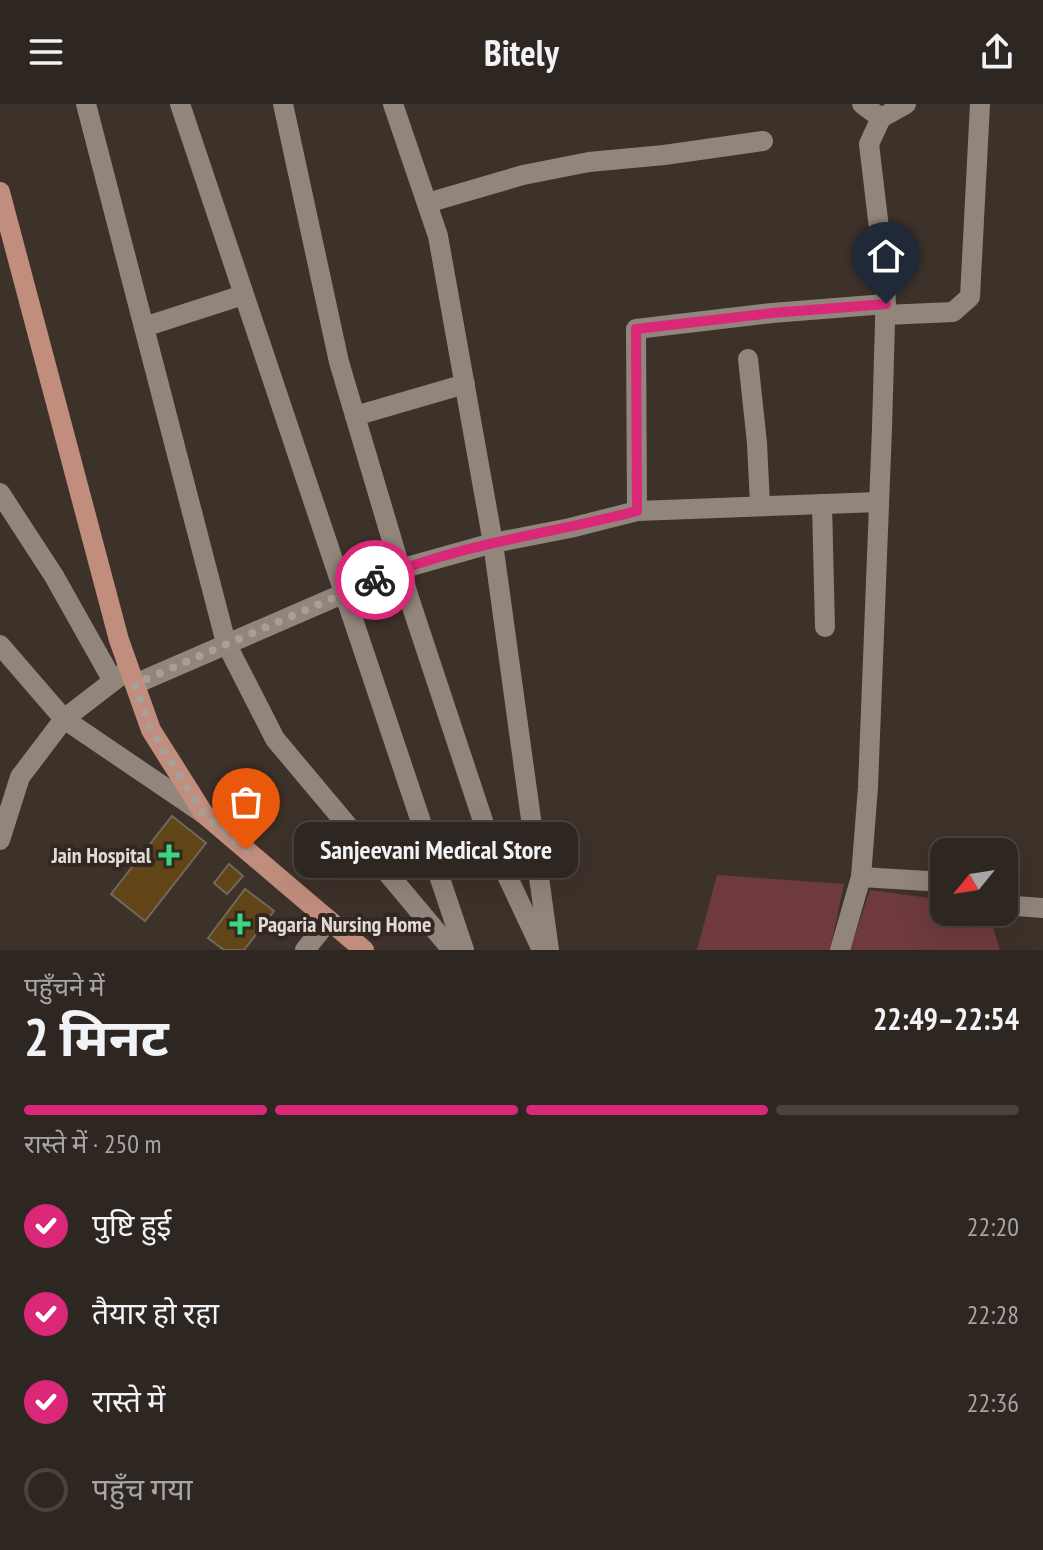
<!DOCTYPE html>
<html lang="hi">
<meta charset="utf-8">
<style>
body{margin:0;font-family:"PT Sans Narrow","Noto Sans Devanagari",sans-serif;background:#3a322d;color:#f1f3f6;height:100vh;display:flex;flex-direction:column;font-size:30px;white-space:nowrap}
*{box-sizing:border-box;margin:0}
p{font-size:26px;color:#a7a5a5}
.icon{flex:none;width:44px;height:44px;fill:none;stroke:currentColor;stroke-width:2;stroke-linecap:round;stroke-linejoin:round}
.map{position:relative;height:846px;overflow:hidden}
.drawer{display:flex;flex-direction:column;background:#2e2620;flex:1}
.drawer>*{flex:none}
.needle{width:52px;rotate:240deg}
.fabs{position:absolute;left:930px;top:734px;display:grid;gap:16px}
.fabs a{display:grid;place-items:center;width:88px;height:88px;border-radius:16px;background:#2e2620;box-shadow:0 8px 32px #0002,0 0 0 2px #49433e;font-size:40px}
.pin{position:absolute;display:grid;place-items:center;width:68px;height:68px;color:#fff;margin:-82px -34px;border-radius:50% 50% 50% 0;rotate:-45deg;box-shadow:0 0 8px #0007}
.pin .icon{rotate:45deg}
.courier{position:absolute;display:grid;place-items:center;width:80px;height:80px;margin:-40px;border:6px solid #db2777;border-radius:50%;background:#fff;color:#222;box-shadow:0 2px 10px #0007}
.bubble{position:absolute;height:56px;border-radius:16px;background:#2e2620;box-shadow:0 8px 32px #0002,0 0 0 2px #49433e;font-size:26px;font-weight:700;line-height:56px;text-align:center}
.summary em{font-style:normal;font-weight:700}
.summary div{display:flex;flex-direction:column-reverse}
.summary{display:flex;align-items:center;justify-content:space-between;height:136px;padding:0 24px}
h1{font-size:52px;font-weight:700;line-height:60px}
.bar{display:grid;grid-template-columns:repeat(4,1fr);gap:12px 8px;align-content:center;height:96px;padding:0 24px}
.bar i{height:10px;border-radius:6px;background:#49433e}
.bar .current{background:#db2777}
.bar p{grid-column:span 4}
ol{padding:0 24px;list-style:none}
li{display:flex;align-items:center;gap:24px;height:88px}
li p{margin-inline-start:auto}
li .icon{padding:8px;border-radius:50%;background:#db2777;color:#fff;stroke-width:4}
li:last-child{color:#a7a5a5}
li i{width:44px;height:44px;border:4px solid #49433e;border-radius:50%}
header{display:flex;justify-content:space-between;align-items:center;height:104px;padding:0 24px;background:#2e2620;font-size:36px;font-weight:700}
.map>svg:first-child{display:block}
</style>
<header><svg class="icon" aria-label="menu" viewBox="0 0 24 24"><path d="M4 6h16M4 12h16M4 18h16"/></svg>Bitely<svg class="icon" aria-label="share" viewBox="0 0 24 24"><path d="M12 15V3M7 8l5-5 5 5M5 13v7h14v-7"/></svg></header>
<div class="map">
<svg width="1043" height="846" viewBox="0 0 1043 846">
<rect width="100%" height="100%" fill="#3d322a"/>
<g fill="#6e3a3d">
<polygon points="717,771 844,780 830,846 697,846"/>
<polygon points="870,786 944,796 944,808 988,808 1000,846 850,846"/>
</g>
<g fill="#624517" stroke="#70685c" stroke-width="2">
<polygon points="172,712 206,739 145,817 111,790"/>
<polygon points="229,760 243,772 227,790 214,779"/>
<polygon points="245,785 274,807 244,846 224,846 208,834"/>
</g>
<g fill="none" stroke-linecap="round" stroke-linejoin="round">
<g stroke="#92857c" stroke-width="20">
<polyline points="86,0 226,539 275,635 452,846"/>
<polyline points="180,0 464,846"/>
<polyline points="283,0 339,258 410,497 487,729 542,846"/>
<polyline points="393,0 438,132 493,439 549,846"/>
<polyline points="862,0 881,14"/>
<polyline points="427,99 523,71 589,58 664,51 763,37"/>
<polyline points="885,211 953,208 970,193 980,0"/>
<polyline points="144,223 243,191"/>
<polyline points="748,255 757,339 760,401"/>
<polyline points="355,312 465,280"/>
<polyline points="0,389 54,472 113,577"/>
<polyline points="822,400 825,523"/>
<polyline points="637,407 636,225 772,209 886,200"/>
<polyline points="0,541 64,615 204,710"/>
<polyline points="135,580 400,465 493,439 570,424 637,407 879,398"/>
<polyline points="0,736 20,673 64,615 129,565"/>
<polyline points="861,773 944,778"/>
<polyline points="1004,796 1015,802 1043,804"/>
<polyline points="305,846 329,816"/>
<polyline points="840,846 861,773 868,683 882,324 886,183 869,40 881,14 906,0"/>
</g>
<polyline stroke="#c18d7d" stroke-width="20" points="0,88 119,536 151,626 204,710 364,846"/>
</g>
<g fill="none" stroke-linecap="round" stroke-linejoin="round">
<polyline stroke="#a89f99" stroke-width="8" stroke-dasharray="0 14.4" points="246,746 204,710 151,626 135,580 375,476"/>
<path stroke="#db2777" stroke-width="10" d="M375,476c83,-36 175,-46 262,-69l-1,-182 136,-16 114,-9"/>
</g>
<g fill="#39d87f" stroke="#332821" stroke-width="3">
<path d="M165 739h8v8h8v8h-8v8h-8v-8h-8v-8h8z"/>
<path d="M236 808h8v8h8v8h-8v8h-8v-8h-8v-8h8z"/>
</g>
<g text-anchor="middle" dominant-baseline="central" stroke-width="8" stroke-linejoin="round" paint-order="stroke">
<g font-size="22" font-weight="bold" fill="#e1dad5" stroke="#332821" text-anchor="end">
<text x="151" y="751">Jain Hospital</text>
<text x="258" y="820" text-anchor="start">Pagaria Nursing Home</text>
</g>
</g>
</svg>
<div class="fabs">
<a><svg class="needle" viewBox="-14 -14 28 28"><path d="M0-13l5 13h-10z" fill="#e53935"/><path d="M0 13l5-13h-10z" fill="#a7a5a5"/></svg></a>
</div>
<div class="pin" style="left:246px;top:746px;background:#ea580c"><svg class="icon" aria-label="bag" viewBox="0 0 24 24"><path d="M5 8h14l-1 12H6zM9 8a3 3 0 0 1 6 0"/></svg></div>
<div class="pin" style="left:886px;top:200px;background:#1f2937"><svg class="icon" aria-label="home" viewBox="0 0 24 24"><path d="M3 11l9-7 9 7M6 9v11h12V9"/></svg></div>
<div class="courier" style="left:375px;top:476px"><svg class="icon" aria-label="bike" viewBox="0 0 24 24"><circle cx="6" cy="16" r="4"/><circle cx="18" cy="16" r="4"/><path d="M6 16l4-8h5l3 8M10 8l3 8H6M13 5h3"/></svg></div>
<div class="bubble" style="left:294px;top:718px;width:284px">Sanjeevani Medical Store</div>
</div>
<section class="drawer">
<div class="summary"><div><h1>2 मिनट</h1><p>पहुँचने में</p></div><em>22:49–22:54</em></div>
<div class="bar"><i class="current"></i><i class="current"></i><i class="current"></i><i></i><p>रास्ते में · 250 m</p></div>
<ol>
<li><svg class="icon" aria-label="check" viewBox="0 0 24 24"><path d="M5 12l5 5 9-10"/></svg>पुष्टि हुई<p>22:20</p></li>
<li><svg class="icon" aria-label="check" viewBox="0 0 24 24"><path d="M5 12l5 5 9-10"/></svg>तैयार हो रहा<p>22:28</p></li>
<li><svg class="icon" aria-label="check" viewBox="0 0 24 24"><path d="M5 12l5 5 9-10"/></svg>रास्ते में<p>22:36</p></li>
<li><i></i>पहुँच गया</li>
</ol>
</section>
